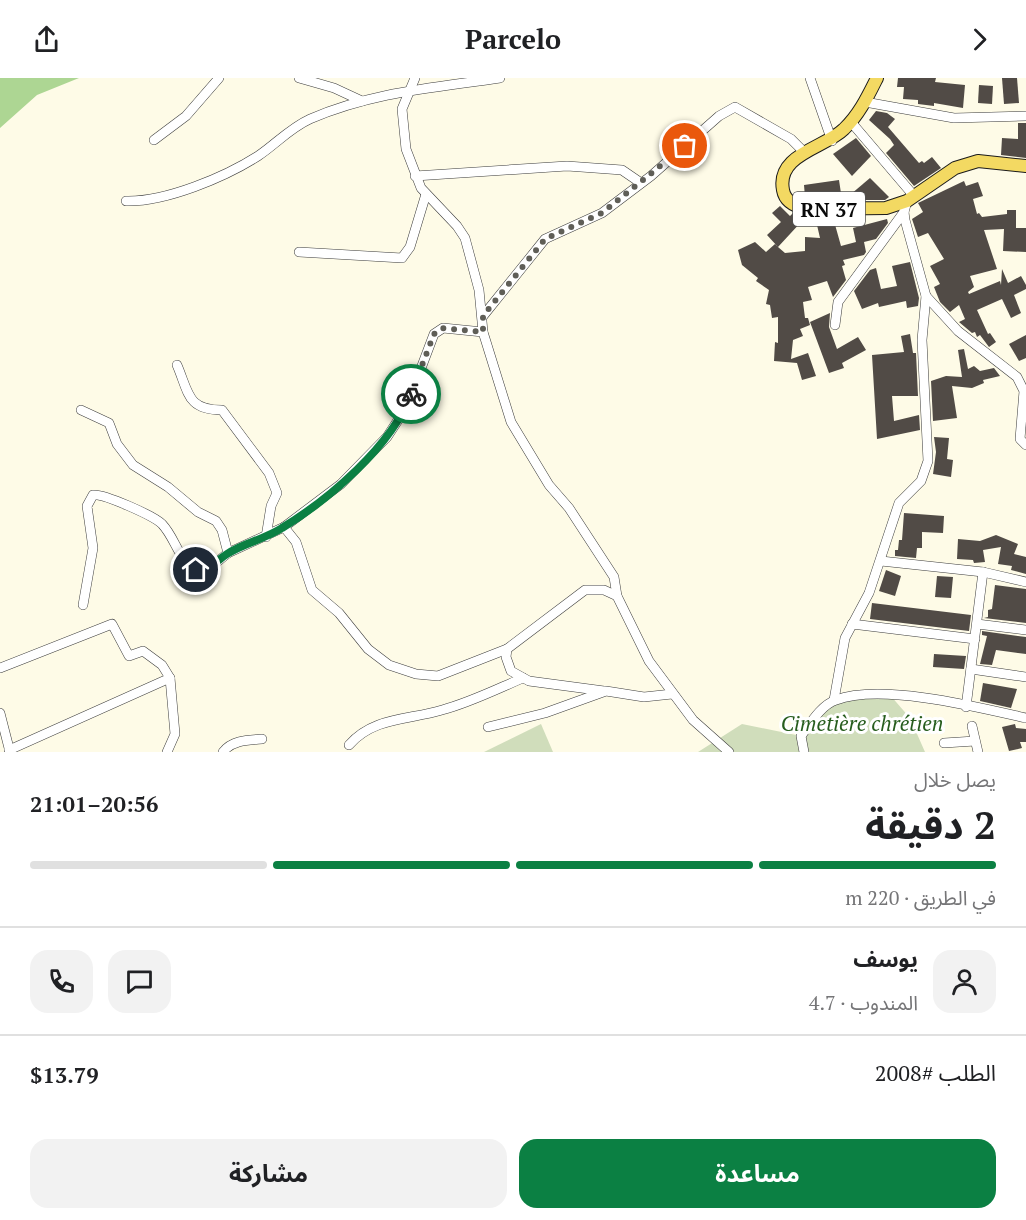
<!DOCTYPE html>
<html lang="ar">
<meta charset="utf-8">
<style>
body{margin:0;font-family:"PT Serif","Noto Sans Arabic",serif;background:#f2f2f2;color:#202124;direction:rtl;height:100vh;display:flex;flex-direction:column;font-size:22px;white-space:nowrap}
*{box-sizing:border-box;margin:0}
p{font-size:20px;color:#757577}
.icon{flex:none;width:33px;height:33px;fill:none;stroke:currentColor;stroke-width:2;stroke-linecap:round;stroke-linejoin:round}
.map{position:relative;height:674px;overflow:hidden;direction:ltr}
.panel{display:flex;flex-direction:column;background:#fff;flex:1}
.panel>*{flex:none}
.pin{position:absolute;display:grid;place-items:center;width:51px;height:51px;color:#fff;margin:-26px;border:3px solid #fff;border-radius:50%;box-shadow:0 2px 6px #0007}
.courier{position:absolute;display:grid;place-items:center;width:60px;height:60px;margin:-30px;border:4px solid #0b8043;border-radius:50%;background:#fff;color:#222;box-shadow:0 2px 8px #0007}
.overview em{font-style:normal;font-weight:700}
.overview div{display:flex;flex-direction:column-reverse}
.overview{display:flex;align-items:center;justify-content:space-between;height:102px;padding:0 30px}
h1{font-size:39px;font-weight:700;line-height:45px}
.bar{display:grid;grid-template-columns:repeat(4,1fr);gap:9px 6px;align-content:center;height:72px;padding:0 30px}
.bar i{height:8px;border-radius:4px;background:#e0e0e0}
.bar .on{background:#0b8043}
.bar p{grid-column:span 4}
.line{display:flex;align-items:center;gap:15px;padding:0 30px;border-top:2px solid #e0e0e0}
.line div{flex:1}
.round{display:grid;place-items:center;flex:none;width:63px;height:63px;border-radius:18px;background:#f2f2f2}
.button{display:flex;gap:12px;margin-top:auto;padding:12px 30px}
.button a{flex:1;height:69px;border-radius:18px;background:#0b8043;color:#fff;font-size:24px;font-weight:700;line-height:69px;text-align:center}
.button a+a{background:#f2f2f2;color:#202124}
header{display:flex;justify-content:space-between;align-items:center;height:78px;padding:0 30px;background:#fff;font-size:27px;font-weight:700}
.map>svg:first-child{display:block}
</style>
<header><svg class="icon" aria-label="forward" viewBox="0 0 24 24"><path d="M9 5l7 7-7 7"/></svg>Parcelo<svg class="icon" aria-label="share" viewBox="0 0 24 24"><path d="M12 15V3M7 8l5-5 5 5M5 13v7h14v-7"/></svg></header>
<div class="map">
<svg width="1026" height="674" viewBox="0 0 1026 674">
<rect width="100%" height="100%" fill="#fefbe7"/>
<polygon fill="#add693" points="0,0 79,0 37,17 0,50"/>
<g fill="#d0ddbb">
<polygon points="890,617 910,640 925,674 698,674 742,646 801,658 834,622"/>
<polygon points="541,646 553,674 484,674"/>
</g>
<g fill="#514b46">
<polygon points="898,0 936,0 935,4 965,7 963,30 934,25 934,28 918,26 918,22 903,21 904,9 897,9"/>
<polygon points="1002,0 1017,0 1019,25 1004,26"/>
<polygon points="979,7 993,8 992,26 978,25"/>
<polygon points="876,33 887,35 895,41 888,49 919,85 922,83 924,85 932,79 941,90 914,108 886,75 894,67 890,61 869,42"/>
<polygon points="1018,45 1026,45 1026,80 1001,77 1002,60 1018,61"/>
<polygon points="856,60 871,78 852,98 833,76"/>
<polygon points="870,100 889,119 885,122 844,122"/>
<polygon points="839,102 842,122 800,120 805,119 804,107"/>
<polygon points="964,103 966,108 978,104 983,118 973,121 977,136 979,135 982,139 1007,136 1007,132 1016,132 1016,150 1026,150 1026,174 1003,173 1004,151 984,152 997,191 970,198 974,209 968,214 969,216 1000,203 1001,207 1002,191 1008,205 1021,198 1026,207 1026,211 1014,217 1021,235 1011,240 1002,221 977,232 988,256 990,255 996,264 989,269 980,257 977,259 975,254 972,255 959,244 965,241 959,227 950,234 940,224 934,209 940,206 930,188 944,181 928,155 918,159 912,141 923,134 918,125"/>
<polygon points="780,128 790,138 793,135 802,143 778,169 785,175 805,173 805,159 820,160 817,147 834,143 841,168 856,164 853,150 887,141 888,145 876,161 864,164 866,174 864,177 843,182 845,187 842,188 846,202 833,219 827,203 808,209 812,222 803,224 805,240 808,240 810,247 800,251 803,258 793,262 791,281 808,275 816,298 802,302 797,285 774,283 775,264 778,265 778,239 772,240 770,227 766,226 769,212 756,203 758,200 742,187 738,172 755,164 766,174 775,166 778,169 767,157 781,144 772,135"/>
<polygon points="910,184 919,220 918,228 907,230 906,223 879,229 878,225 862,231 854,213 870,192 876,190 881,211 897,208 892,188"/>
<polygon points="830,235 829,249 837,271 858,259 866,272 842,285 844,290 829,295 810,244"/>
<polygon points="910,256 913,275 916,275 918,318 892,318 894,343 919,337 920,352 877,361 872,277 904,274 901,258"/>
<polygon points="1026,257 1026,280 1019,283 1009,266"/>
<polygon points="964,271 968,291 974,288 980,293 994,290 1000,298 983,302 984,305 972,310 952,308 957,340 933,343 931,303 946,298 962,299 958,272"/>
<polygon points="934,359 949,360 947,381 953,382 951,399 933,396 936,374"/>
<polygon points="904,435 944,438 943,455 922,454 922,470 917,470 916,480 895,478 895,472 898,472 899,462 902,462"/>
<polygon points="996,457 1018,466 1014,476 1026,479 1026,496 1011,492 1012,488 998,486 1001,469 983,472 985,484 974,485 973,482 957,481 958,461 980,463"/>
<polygon points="886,492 901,498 895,518 879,513"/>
<polygon points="937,498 953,499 951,520 935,519"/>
<polygon points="995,507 1026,511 1026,545 984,540 988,539 988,532 992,531"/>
<polygon points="872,525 971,537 969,553 870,541"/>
<polygon points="982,553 1026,559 1026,576 996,572 992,587 980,586 987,558 982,557"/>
<polygon points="934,576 966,578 964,591 933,589"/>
<polygon points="983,605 1017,611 1011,630 980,623"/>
<polygon points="1015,646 1016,650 1026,651 1026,664 1020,664 1022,670 1009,673 1002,649"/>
</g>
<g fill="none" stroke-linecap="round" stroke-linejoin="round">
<defs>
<g id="minor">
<polyline points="299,0 334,10 362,23"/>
<polyline points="415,0 402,31 406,71 421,110 457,148 465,160 479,212 483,254 511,344 549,407 569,430 614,499 617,518 649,583 693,642 729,674"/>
<polyline points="810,0 832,63"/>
<polyline points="865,24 954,40 1026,38"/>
<polyline points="851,44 914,118"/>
<polyline points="154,62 186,38 219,0"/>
<polyline points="415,98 567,88 622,92 641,105"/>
<path d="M126,123c40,1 99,-24 132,-45 18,-12 32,-28 52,-37 63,-27 123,-31 190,-41"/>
<polyline points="299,174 402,180 410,169 426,116"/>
<polyline points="926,218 958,253 1017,299 1024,313 1020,361 1026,367"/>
<polyline points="483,238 545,161 602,135 651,98 719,38 735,29 791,61 804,74"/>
<polyline points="835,247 838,224 904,134"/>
<path d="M177,287c12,28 10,45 45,45l47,63 8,20 -6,13 -5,31"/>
<polyline points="81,332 109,345 117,366 133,387 168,409 198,434 216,443 222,452 228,475 284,449 341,406 387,359 406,330 434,256 443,250 483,254"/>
<polyline points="284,449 296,464 312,512 339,535 368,571 389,587 416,596 438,598 507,571 585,512 604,512 617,518"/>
<polyline points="881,483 983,494 1026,504"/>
<path d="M83,527l10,-57 -6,-42 6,-11c10,-2 61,21 69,29 14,15 15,34 34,46l15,-3 17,-14"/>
<polyline points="852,546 975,561"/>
<polyline points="977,546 1026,552"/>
<polyline points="507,571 506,579 511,593 529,603 604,613"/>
<polyline points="0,590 112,546 129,578 143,573 162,587 170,600 9,672"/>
<polyline points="971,591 1026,599"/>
<polyline points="834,622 845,560 869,515 899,425 921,403 928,383 922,262 926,218 905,142 904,134 907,123"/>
<polyline points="966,629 983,494"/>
<polyline points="0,635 10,674"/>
<polyline points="972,648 978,674"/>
<polyline points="488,649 545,635 606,613 644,619 672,616"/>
<polyline points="944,665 975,663"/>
<path d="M349,667c24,-28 60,-25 93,-35 27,-7 55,-21 81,-32"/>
<polyline points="167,674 175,656 170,600"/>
<path d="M223,674c9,-12 25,-12 39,-13"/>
<path d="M804,674l-3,-16c9,-12 20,-31 35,-36 45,-17 142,7 190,18"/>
</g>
<path id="major" d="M877,0c-9,18 -18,37 -33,51 -19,19 -68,25 -61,61 2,12 14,17 24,19l79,-1 21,-7 48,-33 23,-7 48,5"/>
</defs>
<use href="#minor" stroke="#3c3c3c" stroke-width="10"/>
<use href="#major" stroke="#1a1a1a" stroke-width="14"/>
<use href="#minor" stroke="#fff" stroke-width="9"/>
<use href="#major" stroke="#f3d962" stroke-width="12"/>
</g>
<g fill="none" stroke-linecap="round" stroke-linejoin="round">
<polyline stroke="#5f5e57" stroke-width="6" stroke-dasharray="0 10.8" points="411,316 434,256 442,250 483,254 483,238 545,161 602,135 685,68"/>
<path stroke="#0b8043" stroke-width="8" d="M196,492c14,1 20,-9 31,-16 17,-11 38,-15 55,-26 46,-28 110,-82 129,-134"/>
</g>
<g text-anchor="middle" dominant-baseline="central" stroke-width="6" stroke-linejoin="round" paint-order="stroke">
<rect fill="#fff" stroke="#535353" stroke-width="1.5" x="793" y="114" width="72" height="34" rx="4.5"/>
<g font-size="20" font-weight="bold" fill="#090909">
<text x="829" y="131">RN 37</text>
</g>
<g font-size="21" font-style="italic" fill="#275d1e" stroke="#fff">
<text x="862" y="645">Cimetière chrétien</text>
</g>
</g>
</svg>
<div class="pin" style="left:685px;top:68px;background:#ea580c"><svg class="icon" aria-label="bag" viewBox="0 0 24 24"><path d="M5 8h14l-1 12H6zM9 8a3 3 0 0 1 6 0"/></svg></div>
<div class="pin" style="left:196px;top:492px;background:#1f2937"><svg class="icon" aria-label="home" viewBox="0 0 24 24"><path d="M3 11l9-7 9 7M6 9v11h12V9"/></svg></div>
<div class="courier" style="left:411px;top:316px"><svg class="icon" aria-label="bike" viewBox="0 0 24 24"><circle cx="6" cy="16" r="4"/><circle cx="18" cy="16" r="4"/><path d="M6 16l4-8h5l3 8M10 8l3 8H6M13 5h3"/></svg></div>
</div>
<section class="panel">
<div class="overview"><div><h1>2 دقيقة</h1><p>يصل خلال</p></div><em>20:56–21:01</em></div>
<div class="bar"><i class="on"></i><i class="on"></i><i class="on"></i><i></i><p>في الطريق · 220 m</p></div>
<div class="line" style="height:108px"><a class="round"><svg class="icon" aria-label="person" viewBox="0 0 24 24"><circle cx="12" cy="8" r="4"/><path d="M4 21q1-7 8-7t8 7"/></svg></a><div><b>يوسف</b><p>المندوب · 4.7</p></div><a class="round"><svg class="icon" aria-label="chat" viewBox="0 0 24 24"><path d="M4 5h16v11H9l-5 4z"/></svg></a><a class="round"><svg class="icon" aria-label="phone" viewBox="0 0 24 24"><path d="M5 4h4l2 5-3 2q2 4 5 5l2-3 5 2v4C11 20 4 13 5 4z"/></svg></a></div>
<div class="line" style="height:78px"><div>الطلب #2008</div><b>$13.79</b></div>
<div class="button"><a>مساعدة</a><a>مشاركة</a></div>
</section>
